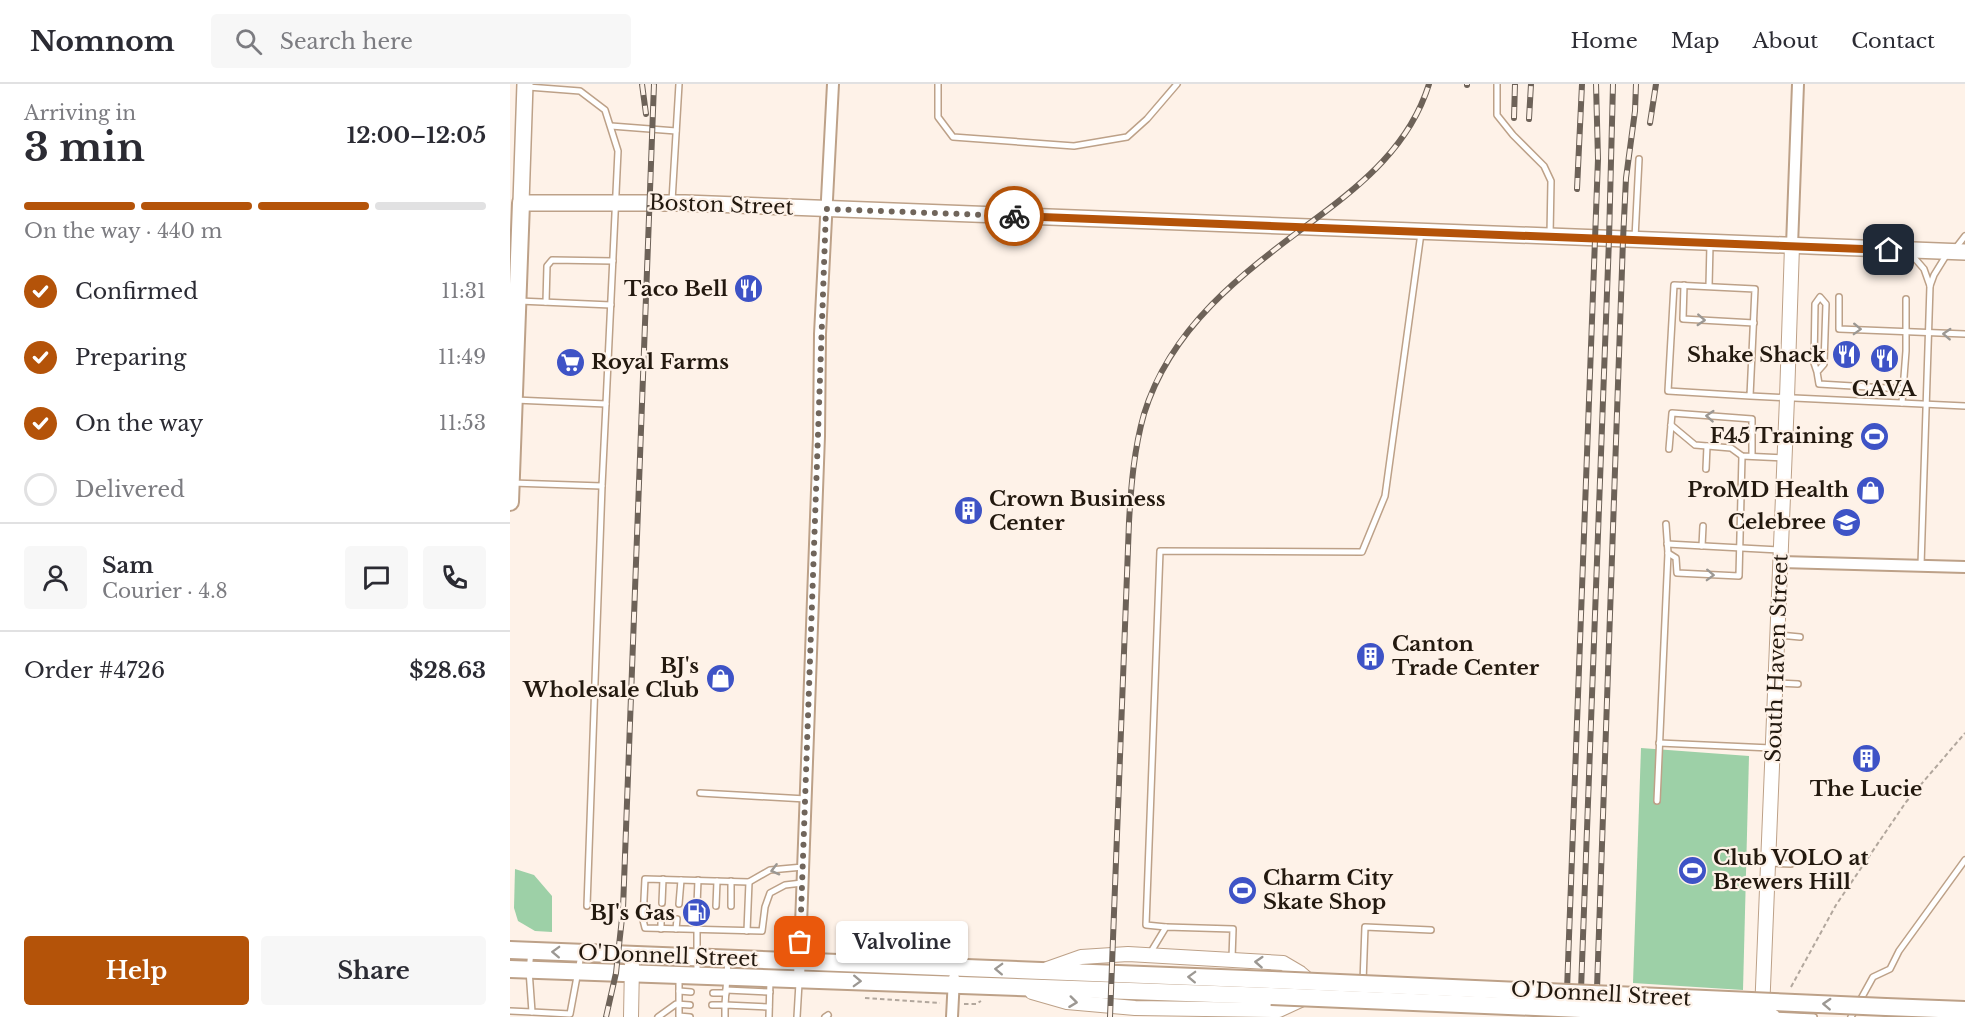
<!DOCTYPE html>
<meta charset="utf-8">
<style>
body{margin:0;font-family:"Libre Baskerville",serif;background:#f7f7f7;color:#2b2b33;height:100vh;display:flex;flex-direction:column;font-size:22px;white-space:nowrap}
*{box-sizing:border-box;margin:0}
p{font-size:20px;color:#7c7c81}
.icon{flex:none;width:33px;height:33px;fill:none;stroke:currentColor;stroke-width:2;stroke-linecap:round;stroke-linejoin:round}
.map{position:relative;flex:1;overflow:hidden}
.sheet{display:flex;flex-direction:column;background:#fff;width:510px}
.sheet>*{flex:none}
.pin{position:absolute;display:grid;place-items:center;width:51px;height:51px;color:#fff;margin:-26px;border-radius:12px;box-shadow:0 3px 9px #0006}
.courier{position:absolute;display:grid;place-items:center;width:60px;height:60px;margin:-30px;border:4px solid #b45309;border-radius:50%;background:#fff;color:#222;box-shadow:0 2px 8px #0007}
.bubble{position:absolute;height:42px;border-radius:6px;background:#fff;box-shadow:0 2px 4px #0004;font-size:20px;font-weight:700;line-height:42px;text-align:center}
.head em{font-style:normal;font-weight:700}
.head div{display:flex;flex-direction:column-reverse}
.head{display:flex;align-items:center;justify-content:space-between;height:102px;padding:0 24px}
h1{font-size:39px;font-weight:700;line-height:45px}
.bar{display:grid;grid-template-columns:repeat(4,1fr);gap:9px 6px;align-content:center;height:72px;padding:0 24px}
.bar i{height:8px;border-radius:4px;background:#e1e1e2}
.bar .current{background:#b45309}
.bar p{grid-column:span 4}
.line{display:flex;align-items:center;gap:15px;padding:0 24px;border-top:2px solid #e1e1e2}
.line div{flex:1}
.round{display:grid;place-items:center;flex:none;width:63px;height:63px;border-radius:6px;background:#f7f7f7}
ol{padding:0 24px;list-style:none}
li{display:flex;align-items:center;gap:18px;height:66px}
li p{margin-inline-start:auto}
li .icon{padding:6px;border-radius:50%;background:#b45309;color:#fff;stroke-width:4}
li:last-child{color:#7c7c81}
li i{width:33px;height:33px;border:3px solid #e1e1e2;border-radius:50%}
.cta{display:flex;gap:12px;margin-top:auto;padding:12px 24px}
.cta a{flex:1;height:69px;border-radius:6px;background:#b45309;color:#fff;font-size:24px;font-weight:700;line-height:69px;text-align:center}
.cta a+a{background:#f7f7f7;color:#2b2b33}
header{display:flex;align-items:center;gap:36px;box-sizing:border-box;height:84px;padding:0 30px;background:#fff;border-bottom:2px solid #e1e1e2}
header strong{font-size:28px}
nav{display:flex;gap:33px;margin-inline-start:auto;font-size:21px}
.search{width:420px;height:54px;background:#f7f7f7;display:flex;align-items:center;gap:15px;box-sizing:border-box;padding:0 21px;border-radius:6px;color:#7c7c81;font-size:22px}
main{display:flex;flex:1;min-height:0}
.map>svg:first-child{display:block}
</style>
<header>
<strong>Nomnom</strong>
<div class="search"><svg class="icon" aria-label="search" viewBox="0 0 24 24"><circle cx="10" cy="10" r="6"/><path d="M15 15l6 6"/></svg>Search here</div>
<nav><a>Home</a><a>Map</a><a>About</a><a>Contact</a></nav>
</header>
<main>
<section class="sheet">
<div class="head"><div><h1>3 min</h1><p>Arriving in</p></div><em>12:00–12:05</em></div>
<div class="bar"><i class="current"></i><i class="current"></i><i class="current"></i><i></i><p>On the way · 440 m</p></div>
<ol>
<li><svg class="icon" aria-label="check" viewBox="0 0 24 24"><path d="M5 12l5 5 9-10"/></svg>Confirmed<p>11:31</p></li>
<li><svg class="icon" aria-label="check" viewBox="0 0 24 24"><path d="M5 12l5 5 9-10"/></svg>Preparing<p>11:49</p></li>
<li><svg class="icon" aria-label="check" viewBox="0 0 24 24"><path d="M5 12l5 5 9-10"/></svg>On the way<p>11:53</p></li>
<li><i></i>Delivered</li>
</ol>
<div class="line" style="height:108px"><a class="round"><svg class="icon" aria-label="person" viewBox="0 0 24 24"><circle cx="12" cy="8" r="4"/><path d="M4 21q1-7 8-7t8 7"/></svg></a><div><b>Sam</b><p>Courier · 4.8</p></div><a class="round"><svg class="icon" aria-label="chat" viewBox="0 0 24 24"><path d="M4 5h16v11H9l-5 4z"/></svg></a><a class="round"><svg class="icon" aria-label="phone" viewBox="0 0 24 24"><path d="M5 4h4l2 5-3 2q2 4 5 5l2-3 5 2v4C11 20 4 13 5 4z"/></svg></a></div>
<div class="line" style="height:78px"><div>Order #4726</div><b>$28.63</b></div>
<div class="cta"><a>Help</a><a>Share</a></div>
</section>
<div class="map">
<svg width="1455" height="933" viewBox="0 0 1455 933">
<rect width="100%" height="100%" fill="#fef2e8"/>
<g fill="#9dd0a7">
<polygon points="1131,664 1239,672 1233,906 1123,899"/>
<polygon points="5,785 24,791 42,812 42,848 25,847 8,837 4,824"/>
</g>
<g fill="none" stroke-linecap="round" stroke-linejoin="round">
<defs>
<g id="service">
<polyline points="428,0 428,33 443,53 564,62 617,53 637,35 667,0"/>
<polyline points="987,0 987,31 1003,51 1034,82 1041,97 1040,151"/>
<polyline points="101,42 166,47"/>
<polyline points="162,117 169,0"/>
<polyline points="1125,154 1129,75"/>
<polyline points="1445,165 1455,152"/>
<polyline points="1401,170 1414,185 1420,202"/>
<polyline points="1174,201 1173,235 1244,239"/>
<polyline points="1199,202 1200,161"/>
<polyline points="1329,213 1329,245 1455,250"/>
<polyline points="9,217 101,221"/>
<polyline points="36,218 37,182 42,176 103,177"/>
<polyline points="1307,288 1304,279 1305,220 1310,213 1316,220 1314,280 1307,288 1309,300 1393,305"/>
<polyline points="1240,312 1158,307 1164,201 1245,205 1240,312 1455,322"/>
<polyline points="5,316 96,320 108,67 95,26 70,7 18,3"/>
<polyline points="1392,319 1396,267 1396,215"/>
<polyline points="1161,341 1185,361 1221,364 1232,372 1275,374"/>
<polyline points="1159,365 1162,329 1242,335 1242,372"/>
<polyline points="1196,385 1197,362"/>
<polyline points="2,399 92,402 96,320"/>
<polyline points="1157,460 1269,466"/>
<polyline points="1192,462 1193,442"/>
<polyline points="1158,469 1166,474 1167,489 1229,492 1232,372"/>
<polyline points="1411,481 1420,202 1424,191 1437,170"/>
<polyline points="1269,551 1290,553"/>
<polyline points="1268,599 1288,600"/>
<polyline points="1149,659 1261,664"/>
<polyline points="190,709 296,715"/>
<polyline points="1147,717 1158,469 1156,440"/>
<polyline points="1260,779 1281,780"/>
<polyline points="292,799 275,801 260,809 255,823 252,847 135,844 133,836 135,795 239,798 260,786 293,783"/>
<polyline points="152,819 153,795"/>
<polyline points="169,820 171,796"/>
<polyline points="187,821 188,796"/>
<polyline points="77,822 92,402"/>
<polyline points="206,822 207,797"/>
<polyline points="221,822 221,797"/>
<polyline points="656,843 636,841 650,467 852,468 875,412 911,149"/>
<polyline points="151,845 151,835"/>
<polyline points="166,845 167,835"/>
<polyline points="237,847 239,798"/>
<polyline points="21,868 19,886 22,928 60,930 71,871"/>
<polyline points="639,871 656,843 723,845 722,874"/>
<polyline points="187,890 187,836"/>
<polyline points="169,892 169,932 180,933"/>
<polyline points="853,898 855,843 921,846"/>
<polyline points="216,906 260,908"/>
<polyline points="169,907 181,908"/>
<polyline points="203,909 216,909"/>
<polyline points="202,921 215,921 218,876"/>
<polyline points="0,927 22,928"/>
<polyline points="1264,931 1304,933"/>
<polyline points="148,933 166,920 180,921"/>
<polyline points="215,933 215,921 259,923"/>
<polyline points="259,933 260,896"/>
<polyline points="287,933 289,899"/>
<polyline points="315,933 318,931"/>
<polyline points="1341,933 1363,893 1380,885 1389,867 1455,776"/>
</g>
<g id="minor">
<polyline points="1282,162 1288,0"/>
<polyline points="1271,478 1455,483"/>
<polyline points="289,895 309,352 310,250 323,0"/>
<polyline points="442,933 444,894"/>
</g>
<g id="tertiary">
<polyline points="537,885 571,873 618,870 773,879 790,889 803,900"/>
<polyline points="522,908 557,918 625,924 769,926 795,914"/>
<polyline points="1252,928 1277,314 1282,162"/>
<polyline points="121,933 122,881"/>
</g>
<polyline id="secondary" points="15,0 11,119 175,119 1455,168"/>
<g id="primary">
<polyline points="0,418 11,119"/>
<polyline points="0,866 762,896"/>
<polyline points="0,885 761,912"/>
<polyline points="1376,923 1455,926"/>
</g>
</defs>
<use href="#service" stroke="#bda188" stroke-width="8"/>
<use href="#minor" stroke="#bda188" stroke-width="14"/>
<use href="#tertiary" stroke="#bda188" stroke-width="16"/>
<use href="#secondary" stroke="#bda188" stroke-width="18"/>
<use href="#primary" stroke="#bda188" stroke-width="20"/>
<g stroke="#b2a79d" stroke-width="2" stroke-dasharray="4.5 3" stroke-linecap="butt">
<polyline points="1281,903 1326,821 1396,718 1455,649"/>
<polyline points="355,914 430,919"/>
<polyline points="454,920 466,920 471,917"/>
</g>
<use href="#service" stroke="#fff" stroke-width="5"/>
<use href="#minor" stroke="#fff" stroke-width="10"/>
<use href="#tertiary" stroke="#fff" stroke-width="14"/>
<use href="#secondary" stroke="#fff" stroke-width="15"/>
<use href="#primary" stroke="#fff" stroke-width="16"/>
<defs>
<g id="rail">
<polyline points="132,0 136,30"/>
<polyline points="957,1 957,0"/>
<polyline points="1004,34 1005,0"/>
<polyline points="1019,35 1021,0"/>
<polyline points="1140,39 1146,0"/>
<polyline points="1067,105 1072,0"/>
<polyline points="96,933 106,889 113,825 144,0"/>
<path d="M600,933l19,-495c2,-36 5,-73 15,-108 27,-88 99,-141 170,-194 49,-36 96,-75 115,-136"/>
<polyline points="1056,933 1088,75 1086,0"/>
<polyline points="1070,933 1099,155 1103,0"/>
<polyline points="1086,933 1113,156 1116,94 1125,27 1126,0"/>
</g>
</defs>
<use href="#rail" stroke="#6d6258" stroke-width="6"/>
<use href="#rail" stroke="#fef2e8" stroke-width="4" stroke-dasharray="11" stroke-linecap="butt"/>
<defs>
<g id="primary-bridge">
<polyline points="762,896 1376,923"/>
<polyline points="761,912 1262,933"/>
</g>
</defs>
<use href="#primary-bridge" stroke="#bda188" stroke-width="20" stroke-linecap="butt"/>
<use href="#primary-bridge" stroke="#fff" stroke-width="16"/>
</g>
<defs><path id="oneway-chevron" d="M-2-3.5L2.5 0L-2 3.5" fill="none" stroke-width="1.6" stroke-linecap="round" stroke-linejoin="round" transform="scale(1.5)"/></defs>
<g stroke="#9c9893">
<use href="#oneway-chevron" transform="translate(1191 236) rotate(3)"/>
<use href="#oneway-chevron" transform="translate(1347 245) rotate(2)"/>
<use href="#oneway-chevron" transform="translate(1437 250) rotate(-177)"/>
<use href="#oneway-chevron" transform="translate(1200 332) rotate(-176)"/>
<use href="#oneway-chevron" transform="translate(1200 491) rotate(2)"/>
<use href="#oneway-chevron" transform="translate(265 786) rotate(166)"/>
<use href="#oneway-chevron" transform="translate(46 868) rotate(-178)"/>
<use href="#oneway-chevron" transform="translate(749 878) rotate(-176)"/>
<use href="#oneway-chevron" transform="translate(489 885) rotate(-178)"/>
<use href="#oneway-chevron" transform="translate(682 893) rotate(-178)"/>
<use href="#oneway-chevron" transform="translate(347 897) rotate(2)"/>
<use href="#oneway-chevron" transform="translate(563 918) rotate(7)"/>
<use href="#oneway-chevron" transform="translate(1317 920) rotate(-177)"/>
</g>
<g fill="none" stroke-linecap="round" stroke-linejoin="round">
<polyline stroke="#70655b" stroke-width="6" stroke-dasharray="0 10.8" points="290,858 316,125 504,132"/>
<polyline stroke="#b45309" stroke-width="8" points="504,132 1379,166"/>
</g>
<defs>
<symbol id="restaurant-disc" viewBox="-11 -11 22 22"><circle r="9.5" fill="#3e53c6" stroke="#fef2e8"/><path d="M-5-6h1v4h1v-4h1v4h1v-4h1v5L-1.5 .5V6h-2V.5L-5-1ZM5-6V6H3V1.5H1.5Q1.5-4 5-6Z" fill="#fff"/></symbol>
<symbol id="supermarket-disc" viewBox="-11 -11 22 22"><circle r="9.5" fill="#3e53c6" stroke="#fef2e8"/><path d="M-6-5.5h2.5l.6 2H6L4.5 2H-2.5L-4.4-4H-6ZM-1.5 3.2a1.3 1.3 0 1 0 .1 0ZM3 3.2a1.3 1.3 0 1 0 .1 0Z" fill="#fff"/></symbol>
<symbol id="stadium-disc" viewBox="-11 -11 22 22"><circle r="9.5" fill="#3e53c6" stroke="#fef2e8"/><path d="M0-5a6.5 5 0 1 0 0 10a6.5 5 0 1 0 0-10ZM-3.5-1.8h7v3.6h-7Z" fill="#fff"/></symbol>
<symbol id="shop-disc" viewBox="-11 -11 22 22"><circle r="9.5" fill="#3e53c6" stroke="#fef2e8"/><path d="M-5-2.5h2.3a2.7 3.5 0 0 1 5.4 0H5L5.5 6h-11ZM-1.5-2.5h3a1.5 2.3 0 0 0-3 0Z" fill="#fff"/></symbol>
<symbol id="building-disc" viewBox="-11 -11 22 22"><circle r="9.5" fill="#3e53c6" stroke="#fef2e8"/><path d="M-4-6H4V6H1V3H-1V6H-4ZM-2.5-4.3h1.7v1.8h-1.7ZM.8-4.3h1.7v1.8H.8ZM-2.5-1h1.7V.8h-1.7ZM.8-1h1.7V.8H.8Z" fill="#fff"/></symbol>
<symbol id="school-disc" viewBox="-11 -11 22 22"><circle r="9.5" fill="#3e53c6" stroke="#fef2e8"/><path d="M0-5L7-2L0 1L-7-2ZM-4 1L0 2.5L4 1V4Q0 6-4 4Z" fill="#fff"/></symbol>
<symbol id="fuel-disc" viewBox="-11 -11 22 22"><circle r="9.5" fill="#3e53c6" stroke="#fef2e8"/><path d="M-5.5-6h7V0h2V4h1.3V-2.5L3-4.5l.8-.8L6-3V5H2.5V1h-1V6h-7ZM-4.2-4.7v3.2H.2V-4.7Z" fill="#fff"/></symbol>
</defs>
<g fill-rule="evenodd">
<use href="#restaurant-disc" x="222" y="188" width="33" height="33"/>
<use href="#restaurant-disc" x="1320" y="254" width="33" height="33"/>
<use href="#restaurant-disc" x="1358" y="258" width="33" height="33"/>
<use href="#supermarket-disc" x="44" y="262" width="33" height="33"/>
<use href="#stadium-disc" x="1348" y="336" width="33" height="33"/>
<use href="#shop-disc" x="1344" y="390" width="33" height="33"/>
<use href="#building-disc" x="442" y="410" width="33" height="33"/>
<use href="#school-disc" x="1320" y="422" width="33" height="33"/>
<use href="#building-disc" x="844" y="556" width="33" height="33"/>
<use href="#shop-disc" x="194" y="578" width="33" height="33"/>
<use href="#building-disc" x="1340" y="658" width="33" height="33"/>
<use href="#stadium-disc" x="1166" y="770" width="33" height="33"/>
<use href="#stadium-disc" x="716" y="790" width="33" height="33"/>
<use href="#fuel-disc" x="170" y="812" width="33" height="33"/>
</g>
<g text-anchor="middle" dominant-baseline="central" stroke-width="4.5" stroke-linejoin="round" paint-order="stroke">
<g font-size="21" fill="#23190f" stroke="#fef2e8">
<text transform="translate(211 121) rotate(2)">Boston Street</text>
<text transform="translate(1267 574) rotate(-88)">South Haven Street</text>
<text transform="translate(158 872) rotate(2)">O'Donnell Street</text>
<text transform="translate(1091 910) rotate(3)">O'Donnell Street</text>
</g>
<g font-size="21" font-weight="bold" fill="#23190f" stroke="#fef2e8" text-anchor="end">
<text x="218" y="205">Taco Bell</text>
<text x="1316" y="271">Shake Shack</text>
<text x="81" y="278" text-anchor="start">Royal Farms</text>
<text x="1374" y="305" text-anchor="middle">CAVA</text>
<text x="1343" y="352">F45 Training</text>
<text x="1339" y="406">ProMD Health</text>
<text x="479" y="415" text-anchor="start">Crown Business<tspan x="479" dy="24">Center</tspan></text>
<text x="1316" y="438">Celebree</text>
<text x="882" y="560" text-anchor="start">Canton<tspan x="882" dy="24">Trade Center</tspan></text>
<text x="189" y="582">BJ's<tspan x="189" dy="24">Wholesale Club</tspan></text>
<text x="1356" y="705" text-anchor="middle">The Lucie</text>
<text x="1203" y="774" text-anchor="start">Club VOLO at<tspan x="1203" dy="24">Brewers Hill</tspan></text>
<text x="753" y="794" text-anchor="start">Charm City<tspan x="753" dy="24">Skate Shop</tspan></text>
<text x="165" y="829">BJ's Gas</text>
</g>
</g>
</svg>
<div class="pin" style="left:290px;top:858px;background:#ea580c"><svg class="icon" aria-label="bag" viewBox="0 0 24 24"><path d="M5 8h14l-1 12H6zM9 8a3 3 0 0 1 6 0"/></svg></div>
<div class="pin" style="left:1379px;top:166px;background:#1f2937"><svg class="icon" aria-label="home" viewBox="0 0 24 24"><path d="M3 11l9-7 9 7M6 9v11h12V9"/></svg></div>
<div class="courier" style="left:504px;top:132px"><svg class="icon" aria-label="bike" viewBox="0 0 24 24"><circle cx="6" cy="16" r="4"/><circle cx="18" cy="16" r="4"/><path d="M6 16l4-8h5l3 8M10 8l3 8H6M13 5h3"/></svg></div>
<div class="bubble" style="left:326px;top:837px;width:132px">Valvoline</div>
</div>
</main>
